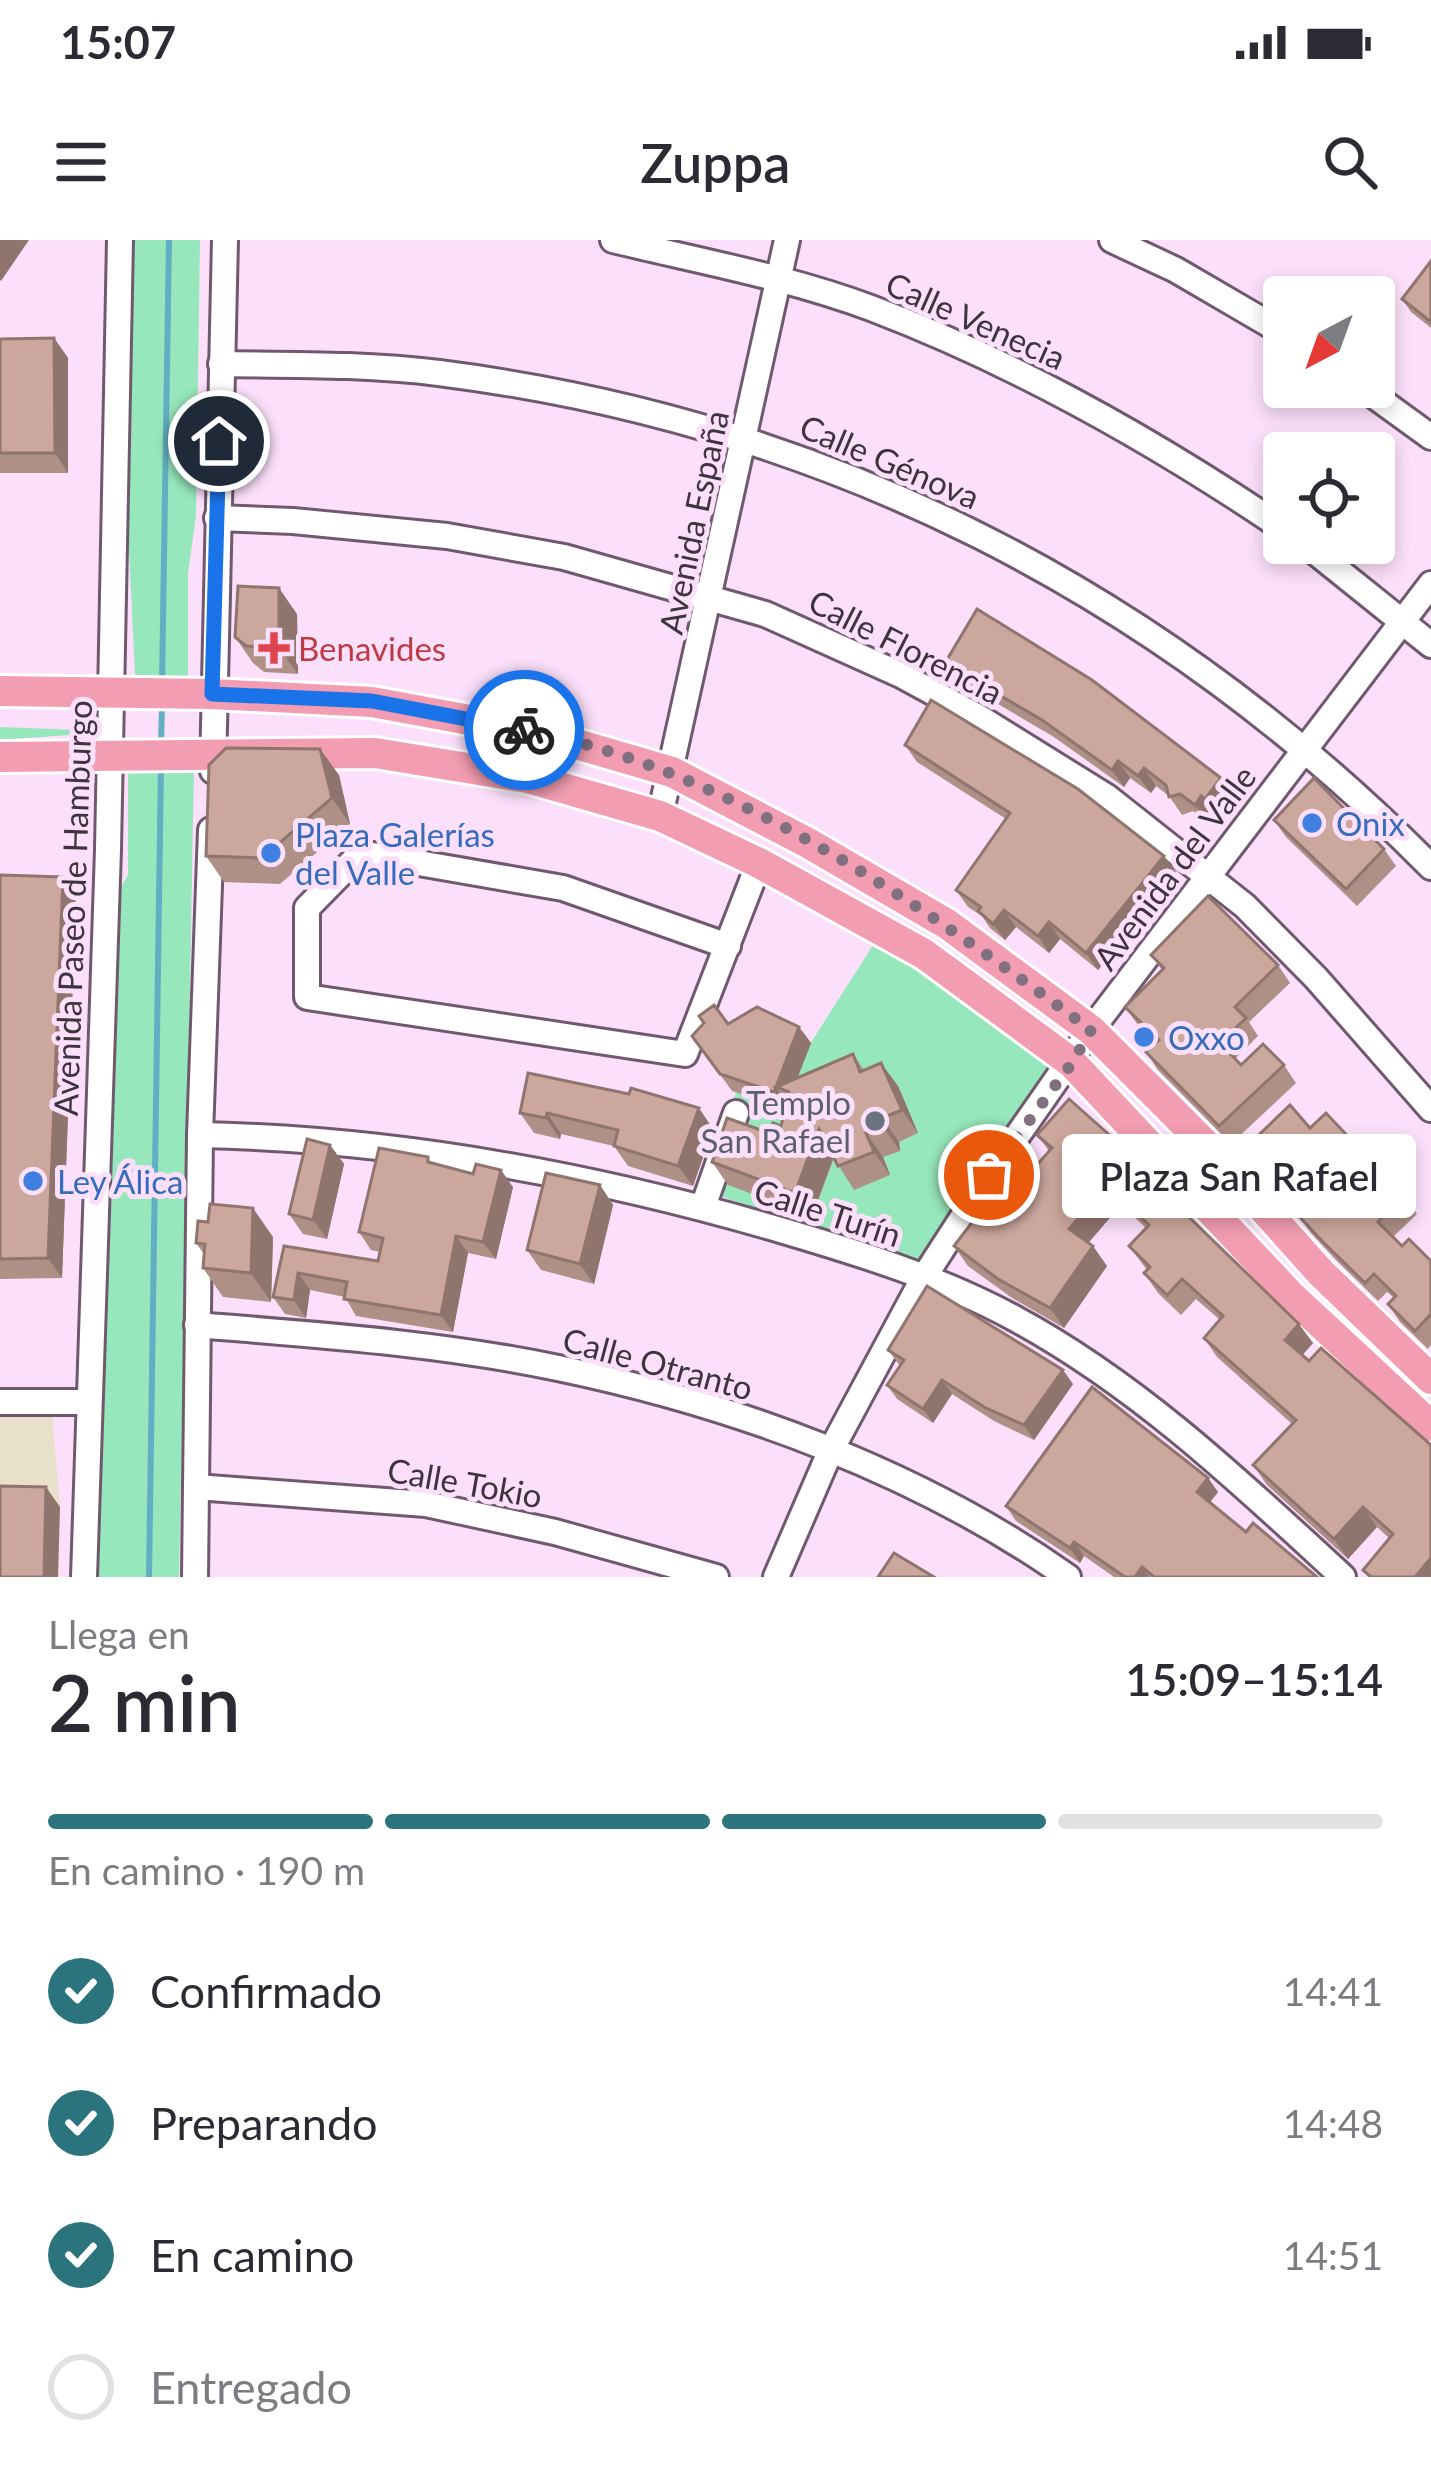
<!DOCTYPE html>
<html lang="es">
<meta charset="utf-8">
<style>
body{margin:0;font-family:Lato,sans-serif;background:#f7f7f7;color:#2b2b33;height:100vh;display:flex;flex-direction:column;font-size:45px;white-space:nowrap}
*{box-sizing:border-box;margin:0}
p{font-size:39px;color:#7c7c81}
.icon{flex:none;width:66px;height:66px;fill:none;stroke:currentColor;stroke-width:2;stroke-linecap:round;stroke-linejoin:round}
.map{position:relative;height:1337px;overflow:hidden}
.details{display:flex;flex-direction:column;background:#fff;flex:1}
.details>*{flex:none}
.needle{width:78px;rotate:221deg}
.controls{position:absolute;left:1263px;top:36px;display:grid;gap:24px}
.controls a{display:grid;place-items:center;width:132px;height:132px;border-radius:12px;background:#fff;box-shadow:0 6px 18px #0003;font-size:60px}
.pin{position:absolute;display:grid;place-items:center;width:102px;height:102px;color:#fff;margin:-51px;border:6px solid #fff;border-radius:50%;box-shadow:0 3px 12px #0007}
.courier{position:absolute;display:grid;place-items:center;width:120px;height:120px;margin:-60px;border:9px solid #1a73e8;border-radius:50%;background:#fff;color:#222;box-shadow:0 3px 15px #0007}
.bubble{position:absolute;height:84px;border-radius:12px;background:#fff;box-shadow:0 6px 18px #0003;font-size:39px;font-weight:600;line-height:84px;text-align:center}
.head em{font-style:normal;font-weight:600}
.head div{display:flex;flex-direction:column-reverse}
.head{display:flex;align-items:center;justify-content:space-between;height:204px;padding:0 48px}
h1{font-size:78px;font-weight:600;line-height:90px}
.bar{display:grid;grid-template-columns:repeat(4,1fr);gap:18px 12px;align-content:center;height:144px;padding:0 48px}
.bar i{height:15px;border-radius:9px;background:#e1e1e2}
.bar .on{background:#2b747d}
.bar p{grid-column:span 4}
ol{padding:0 48px;list-style:none}
li{display:flex;align-items:center;gap:36px;height:132px}
li p{margin-inline-start:auto}
li .icon{padding:12px;border-radius:50%;background:#2b747d;color:#fff;stroke-width:4}
li:last-child{color:#7c7c81}
li i{width:66px;height:66px;border:6px solid #e1e1e2;border-radius:50%}
.status{display:flex;justify-content:space-between;align-items:center;height:84px;padding:0 60px;background:#fff;direction:ltr}
.status svg{height:33px;fill:currentColor}
header{display:flex;justify-content:space-between;align-items:center;height:156px;padding:0 48px;background:#fff;font-size:54px;font-weight:600}
.map>svg:first-child{display:block}
</style>
<div class="status"><b>15:07</b><svg viewBox="0 0 49 12"><path d="M0 12V9h3v3zM5 12V6h3v6zM10 12V3h3v9zM15 12V0h3v12zM26 1h20v11H26zM47 4h2v5h-2z"/></svg></div>
<header><svg class="icon" aria-label="menu" viewBox="0 0 24 24"><path d="M4 6h16M4 12h16M4 18h16"/></svg>Zuppa<svg class="icon" aria-label="search" viewBox="0 0 24 24"><circle cx="10" cy="10" r="6"/><path d="M15 15l6 6"/></svg></header>
<div class="map">
<svg width="1431" height="1337" viewBox="0 0 1431 1337">
<rect width="100%" height="100%" fill="#fce0fb"/>
<polygon fill="#e9e0cb" points="0,1171 52,1171 60,1266 58,1337 0,1337"/>
<g fill="#96e7bb">
<polygon points="131,0 200,0 196,276 188,334 188,439 135,435 127,268"/>
<polygon points="0,487 79,490 83,494 0,500"/>
<polygon points="128,525 194,527 179,1337 95,1337 110,668 128,635"/>
<polygon points="875,702 1052,825 915,1028 705,950 736,852 786,868 803,815"/>
</g>
<g fill="none" stroke-linecap="round" stroke-linejoin="round">
<g stroke="#62aec2" stroke-width="6">
<polyline points="162,445 169,0"/>
<polyline points="161,505 162,465"/>
<polyline points="149,1337 161,525"/>
</g>
<defs>
<g id="minor">
<path d="M613,0c86,21 175,37 258,68 147,56 283,133 413,221"/>
<polyline points="1112,0 1176,30 1284,93"/>
<path d="M221,124c72,1 146,0 218,9 386,49 719,218 992,494"/>
<polyline points="1362,147 1431,197"/>
<polyline points="217,278 293,281 447,296 564,317 765,374 901,435 980,478 1107,557 1245,666 1316,738 1431,869"/>
<polyline points="1304,303 1431,405"/>
<polyline points="213,531 225,0"/>
<polyline points="660,576 787,0"/>
<polyline points="728,706 563,648 361,613 307,668 307,757 685,814 759,623"/>
<path d="M200,895c198,4 394,40 584,96 78,23 158,48 230,87 124,67 226,164 329,259"/>
<polyline points="703,967 736,873"/>
<path d="M197,1085c120,10 242,18 361,43 178,37 361,104 510,209"/>
<polyline points="0,1162 88,1162"/>
<polyline points="196,1247 426,1264 555,1292 716,1337"/>
<polyline points="84,1337 108,609 120,0"/>
<polyline points="195,1337 200,895 211,590"/>
<polyline points="776,1337 830,1212 924,1037 990,935 1091,790 1431,344"/>
</g>
<g id="major">
<polyline points="0,451 212,454 372,462 535,492 672,532 808,603 947,684 1091,790 1211,910 1321,1033 1431,1139"/>
<polyline points="0,517 375,513 528,538 660,576 759,623 924,714 1072,823 1291,1056 1431,1186"/>
</g>
</defs>
<use href="#minor" stroke="#70596f" stroke-width="30"/>
<use href="#major" stroke="#fff" stroke-width="36"/>
<use href="#minor" stroke="#fff" stroke-width="24"/>
<use href="#major" stroke="#f29db1" stroke-width="30"/>
</g>
<g fill="#af9087">
<polygon points="1431,21 1431,88 1411,72 1402,59"/>
<polygon points="54,98 68,118 68,233 0,233 0,99"/>
<polygon points="297,374 298,434 264,432 253,423 235,397"/>
<polygon points="945,423 1233,556 1217,576 1214,573 1207,582 1193,571 1182,575 1169,556 1156,546 1151,553 1130,538 1124,547 1054,497 957,440"/>
<polygon points="905,505 1164,616 1176,632 1098,730 1060,699 1049,713 1016,687 1005,700 990,688 982,676 968,667 956,650 1006,579 917,522"/>
<polygon points="339,535 350,584 280,644 224,642 206,616"/>
<polygon points="1274,580 1384,609 1396,626 1357,666 1286,597"/>
<polygon points="0,635 63,637 76,657 62,1038 0,1039"/>
<polygon points="1151,715 1278,725 1290,743 1249,782 1258,796 1235,819 1241,825 1284,825 1296,843 1231,904 1158,830 1146,812 1156,803 1138,785 1125,767 1162,730"/>
<polygon points="728,784 799,787 811,803 797,838 853,814 864,830 898,846 918,893 899,902 900,911 883,917 890,935 854,950 834,918 812,976 728,945 712,922 781,886 785,868 732,851 692,796"/>
<polygon points="528,833 713,889 693,946 628,926 614,906 561,894 560,899 534,893 520,873"/>
<polygon points="1310,888 1404,956 1417,974 1393,997 1402,1006 1431,1021 1431,1105 1428,1109 1400,1082 1388,1064 1394,1058 1387,1052 1378,1061 1335,1019 1311,993 1298,975 1309,965 1285,940 1273,950 1242,911"/>
<polygon points="1037,895 1160,940 1173,961 1313,1103 1302,1115 1431,1337 1368,1337 1363,1330 1389,1298 1377,1287 1348,1319 1267,1245 1253,1225 1292,1184 1217,1117 1204,1098 1220,1080 1196,1059 1181,1075 1158,1053 1144,1033 1147,1030 1129,1006 1146,988 1121,965 1088,1003 1107,1026 1064,1088 1012,1058 968,1026 954,1006 1027,936 1049,911"/>
<polygon points="330,905 344,924 327,999 303,994 289,974"/>
<polygon points="433,923 513,947 496,1019 468,1013 453,1092 356,1076 345,1057 310,1050 306,1078 285,1074 273,1057 284,1006 378,1021 380,1012 371,1010 359,992"/>
<polygon points="600,945 613,965 594,1044 541,1030 527,1010"/>
<polygon points="273,997 271,1062 223,1057 203,1028 204,1014 196,1003"/>
<polygon points="888,1110 1073,1144 1034,1200 994,1181 952,1154 933,1183 897,1159 887,1145 900,1126"/>
<polygon points="1208,1238 1218,1252 1210,1262 1246,1292 1317,1337 1114,1337 1084,1316 1080,1323 1016,1281 1006,1266"/>
</g>
<g fill="#8f756e">
<polygon points="0,0 29,0 1,41 0,40"/>
<polygon points="54,98 68,118 68,233 55,213"/>
<polygon points="279,348 297,374 298,434 279,408"/>
<polygon points="320,509 339,535 350,584 332,558"/>
<polygon points="1118,521 1130,538 1124,547 1112,530"/>
<polygon points="1144,528 1156,546 1151,553 1138,536"/>
<polygon points="1221,538 1233,556 1217,576 1205,559"/>
<polygon points="1201,556 1214,573 1207,582 1195,565"/>
<polygon points="1164,616 1176,632 1098,730 1086,713"/>
<polygon points="63,637 76,657 62,1038 48,1018"/>
<polygon points="1004,670 1016,687 1005,700 993,684"/>
<polygon points="1049,682 1060,699 1049,713 1038,696"/>
<polygon points="799,787 811,803 791,855 789,852 776,847 787,864 786,869 774,852"/>
<polygon points="881,823 898,846 918,893 902,870"/>
<polygon points="699,868 713,889 693,946 678,926"/>
<polygon points="547,873 561,894 560,899 546,878"/>
<polygon points="882,878 899,902 900,911 884,888"/>
<polygon points="819,889 835,913 812,976 795,953"/>
<polygon points="866,893 883,917 890,935 874,912"/>
<polygon points="330,905 344,924 327,999 313,980"/>
<polygon points="501,930 513,947 496,1019 483,1002"/>
<polygon points="1160,940 1174,960 1170,964 1156,945"/>
<polygon points="600,945 613,965 594,1044 580,1024"/>
<polygon points="1107,945 1121,965 1083,1009 1069,989"/>
<polygon points="253,968 273,997 271,1062 251,1033"/>
<polygon points="456,996 468,1013 453,1092 441,1075"/>
<polygon points="1093,1006 1107,1026 1064,1088 1050,1068"/>
<polygon points="298,1033 310,1050 306,1078 294,1060"/>
<polygon points="1299,1084 1313,1103 1299,1119 1285,1100"/>
<polygon points="1063,1130 1073,1144 1034,1200 1024,1185"/>
<polygon points="942,1140 952,1154 933,1183 923,1169"/>
<polygon points="1208,1238 1218,1252 1207,1266 1197,1252"/>
<polygon points="46,1247 60,1267 58,1337 44,1337"/>
<polygon points="1363,1267 1377,1287 1348,1319 1334,1299"/>
<polygon points="1074,1302 1084,1316 1080,1323 1070,1308"/>
<polygon points="1431,1318 1431,1337 1415,1337"/>
<polygon points="1142,1327 1149,1337 1135,1337"/>
</g>
<g fill="#cca79d" stroke="#8f756e" stroke-width="3">
<polygon points="1431,21 1431,82 1402,59"/>
<polygon points="54,98 55,213 0,213 0,99"/>
<polygon points="238,346 279,348 279,408 246,406 235,397"/>
<polygon points="977,369 1092,440 1221,538 1205,559 1201,556 1195,565 1180,554 1169,557 1166,545 1144,528 1138,536 1118,521 1112,530 1042,480 945,423"/>
<polygon points="931,460 1078,549 1164,616 1086,713 1049,682 1038,696 1004,670 993,684 978,671 981,667 956,650 1010,573 905,505"/>
<polygon points="226,508 320,509 332,558 262,618 206,616 209,525"/>
<polygon points="1314,538 1384,609 1346,649 1274,580"/>
<polygon points="0,635 63,637 48,1018 0,1019"/>
<polygon points="1208,656 1278,725 1235,767 1246,778 1220,803 1241,825 1263,804 1284,825 1219,886 1146,812 1159,800 1125,767 1164,728 1151,715"/>
<polygon points="714,765 728,784 757,767 799,787 774,852 720,834 692,796 704,783 699,776"/>
<polygon points="853,814 860,832 881,823 902,870 882,878 884,888 866,893 874,912 838,926 819,889 795,953 712,922 727,878 769,893 773,883 781,886 789,852 776,847"/>
<polygon points="528,833 629,854 631,848 699,868 678,926 614,906 618,890 547,873 546,878 520,873"/>
<polygon points="1069,859 1160,940 1156,945 1299,1084 1285,1100 1309,1121 1321,1108 1431,1205 1431,1318 1415,1337 1371,1337 1363,1330 1393,1294 1363,1267 1334,1299 1253,1225 1296,1180 1204,1098 1223,1076 1182,1039 1167,1055 1144,1033 1150,1027 1129,1006 1149,985 1107,945 1069,989 1093,1006 1050,1068 998,1039 954,1006 1014,927 1027,936 1052,908 1037,895"/>
<polygon points="1290,865 1310,888 1326,873 1404,956 1378,982 1402,1006 1409,999 1431,1021 1431,1074 1415,1091 1388,1064 1396,1056 1374,1034 1365,1043 1322,1001 1298,975 1311,963 1273,922 1261,932 1242,911"/>
<polygon points="307,899 330,905 313,980 289,974"/>
<polygon points="379,908 428,917 428,922 473,934 476,924 501,930 483,1002 456,996 441,1075 344,1059 347,1042 298,1033 294,1060 273,1057 284,1006 378,1021 383,998 359,992"/>
<polygon points="546,933 600,945 580,1024 527,1010"/>
<polygon points="210,964 253,968 251,1033 203,1028 205,1004 196,1003 198,981 208,982"/>
<polygon points="927,1046 1063,1130 1024,1185 984,1167 942,1140 923,1169 887,1145 904,1120 888,1110"/>
<polygon points="1092,1147 1208,1238 1197,1252 1246,1292 1253,1283 1317,1337 1154,1337 1142,1327 1135,1337 1125,1337 1074,1302 1070,1308 1006,1266"/>
<polygon points="0,1246 46,1247 44,1337 0,1337"/>
<polygon points="894,1313 934,1337 878,1337"/>
</g>
<g fill="none" stroke-linecap="round" stroke-linejoin="round">
<path stroke="#807080" stroke-width="12" stroke-dasharray="0 21.6" d="M524,490c206,38 401,178 567,300l-19,33 -83,112"/>
<polyline stroke="#1a73e8" stroke-width="15" points="219,201 212,454 372,461 524,490"/>
</g>
<path fill="#e0444e" stroke="#fce0fb" stroke-width="4.5" d="M268 390h12v12h12v12h-12v12h-12v-12h-12v-12h12z"/>
<g fill="#3f7fe0" stroke="#fce0fb" stroke-width="4.5">
<circle cx="1312" cy="583" r="12"/>
<circle cx="271" cy="613" r="12"/>
<circle cx="1144" cy="797" r="12"/>
<circle cx="33" cy="941" r="12"/>
</g>
<circle fill="#6b7280" stroke="#fce0fb" stroke-width="4.5" cx="875" cy="881" r="12"/>
<g text-anchor="middle" dominant-baseline="central" stroke-width="10" stroke-linejoin="round" paint-order="stroke">
<g font-size="33" fill="#3e343e" stroke="#fce0fb">
<text transform="translate(976 80) rotate(24)">Calle Venecia</text>
<text transform="translate(890 221) rotate(23)">Calle Génova</text>
<text transform="translate(693 282) rotate(-78)">Avenida España</text>
<text transform="translate(906 406) rotate(27)">Calle Florencia</text>
<text transform="translate(1174 627) rotate(-53)">Avenida del Valle</text>
<text transform="translate(72 668) rotate(-88)">Avenida Paseo de Hamburgo</text>
<text transform="translate(828 972) rotate(18)">Calle Turín</text>
<text transform="translate(658 1123) rotate(15)">Calle Otranto</text>
<text transform="translate(465 1242) rotate(10)">Calle Tokio</text>
</g>
<g font-size="33" fill="#be3a42" stroke="#fce0fb" text-anchor="start">
<text x="298" y="408">Benavides</text>
</g>
<g font-size="33" fill="#366cbe" stroke="#fce0fb" text-anchor="start">
<text x="1336" y="583">Onix</text>
<text x="295" y="594">Plaza Galerías<tspan x="295" dy="38">del Valle</tspan></text>
<text x="1168" y="797">Oxxo</text>
<text x="57" y="941">Ley Álica</text>
</g>
<g font-size="33" fill="#5b616d" stroke="#fce0fb" text-anchor="end">
<text x="851" y="862">Templo<tspan x="851" dy="38">San Rafael</tspan></text>
</g>
</g>
</svg>
<div class="controls">
<a><svg class="needle" viewBox="-14 -14 28 28"><path d="M0-13l5 13h-10z" fill="#e53935"/><path d="M0 13l5-13h-10z" fill="#7c7c81"/></svg></a>
<a><svg class="icon" aria-label="locate" viewBox="0 0 24 24"><circle cx="12" cy="12" r="6"/><path d="M12 2v4M12 18v4M2 12h4M18 12h4"/></svg></a>
</div>
<div class="pin" style="left:989px;top:935px;background:#ea580c"><svg class="icon" aria-label="bag" viewBox="0 0 24 24"><path d="M5 8h14l-1 12H6zM9 8a3 3 0 0 1 6 0"/></svg></div>
<div class="pin" style="left:219px;top:201px;background:#1f2937"><svg class="icon" aria-label="home" viewBox="0 0 24 24"><path d="M3 11l9-7 9 7M6 9v11h12V9"/></svg></div>
<div class="courier" style="left:524px;top:490px"><svg class="icon" aria-label="bike" viewBox="0 0 24 24"><circle cx="6" cy="16" r="4"/><circle cx="18" cy="16" r="4"/><path d="M6 16l4-8h5l3 8M10 8l3 8H6M13 5h3"/></svg></div>
<div class="bubble" style="left:1062px;top:894px;width:354px">Plaza San Rafael</div>
</div>
<section class="details">
<div class="head"><div><h1>2 min</h1><p>Llega en</p></div><em>15:09–15:14</em></div>
<div class="bar"><i class="on"></i><i class="on"></i><i class="on"></i><i></i><p>En camino · 190 m</p></div>
<ol>
<li><svg class="icon" aria-label="check" viewBox="0 0 24 24"><path d="M5 12l5 5 9-10"/></svg>Confirmado<p>14:41</p></li>
<li><svg class="icon" aria-label="check" viewBox="0 0 24 24"><path d="M5 12l5 5 9-10"/></svg>Preparando<p>14:48</p></li>
<li><svg class="icon" aria-label="check" viewBox="0 0 24 24"><path d="M5 12l5 5 9-10"/></svg>En camino<p>14:51</p></li>
<li><i></i>Entregado</li>
</ol>
</section>
